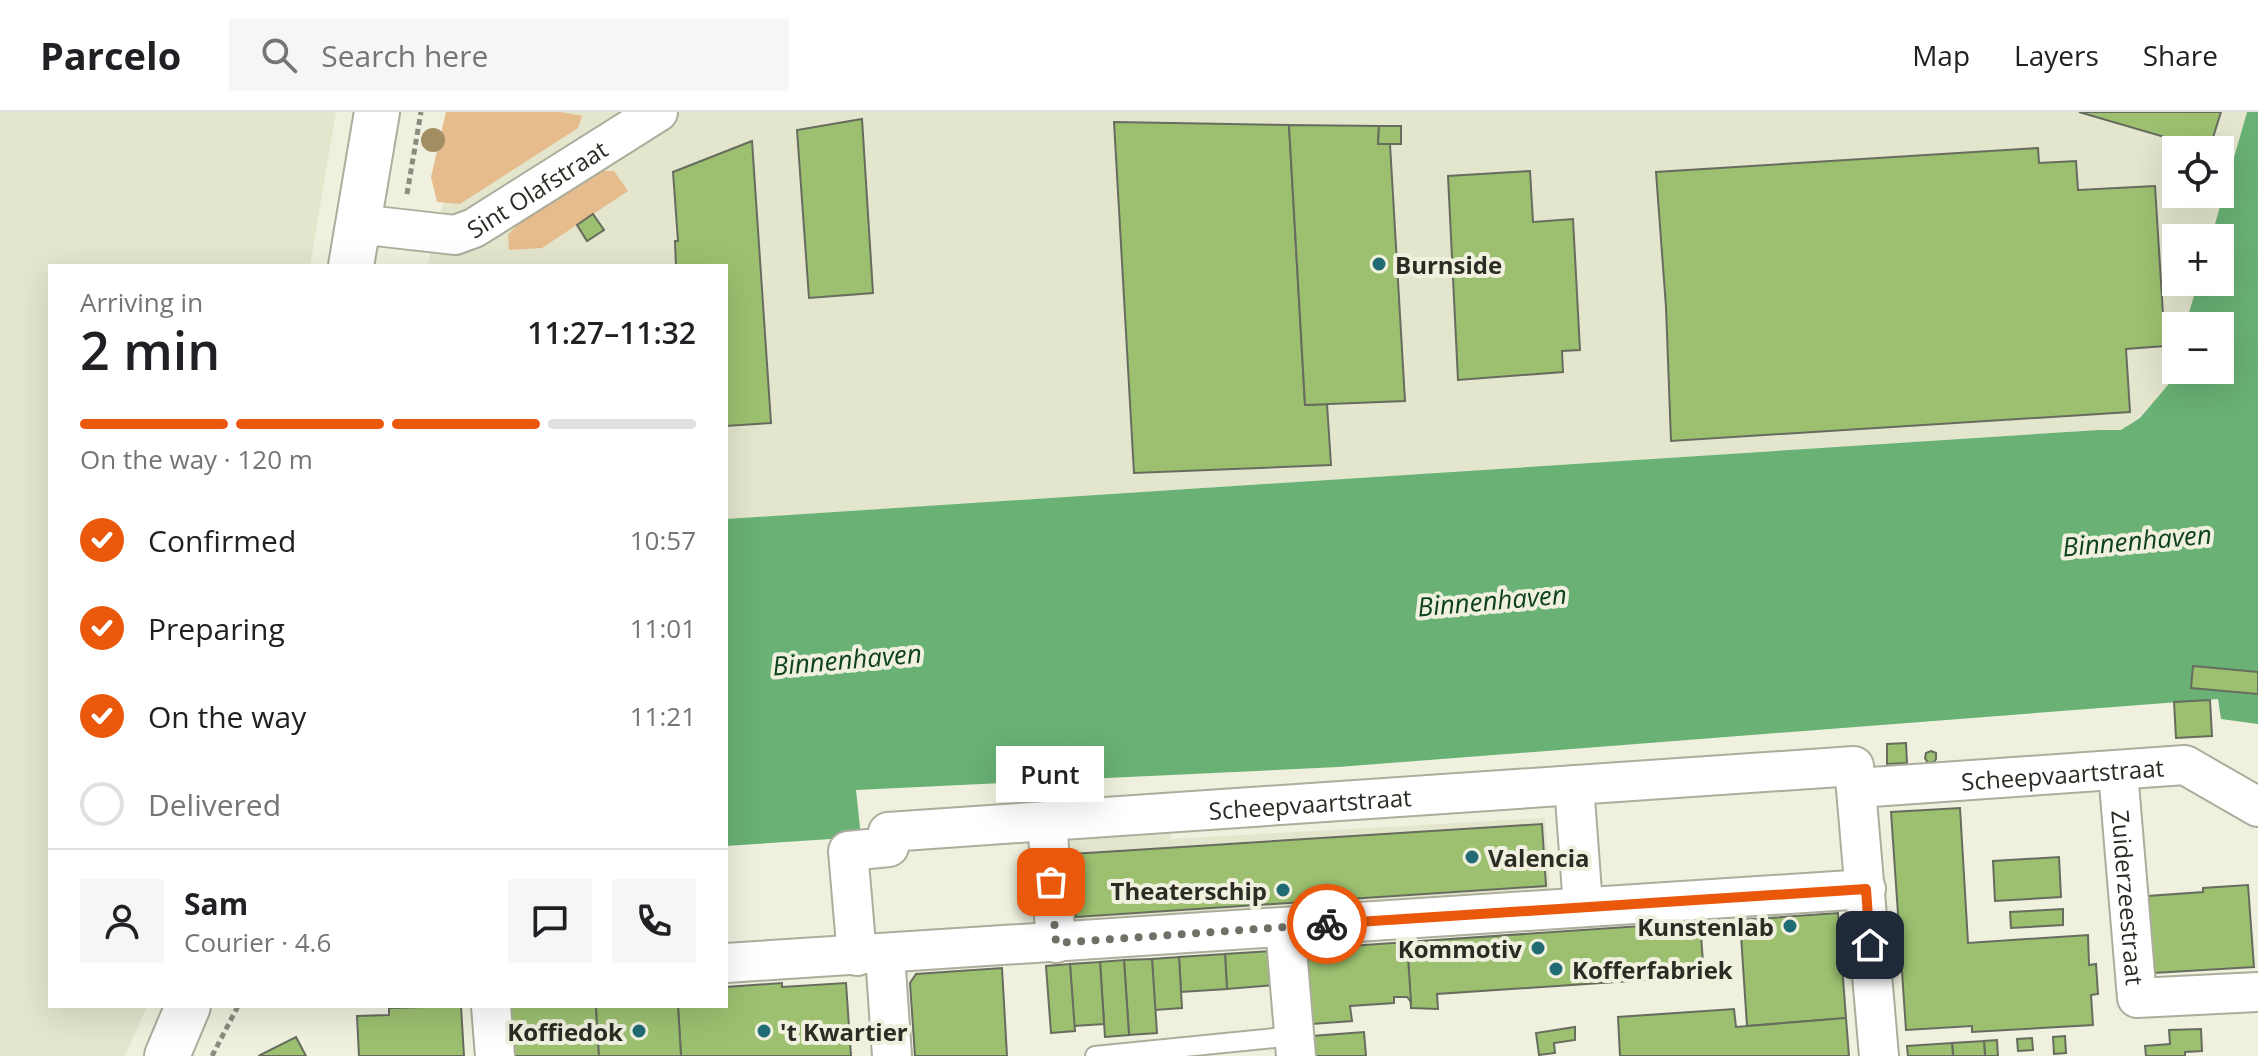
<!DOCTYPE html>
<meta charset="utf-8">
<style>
body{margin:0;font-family:"Open Sans",sans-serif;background:#f6f6f6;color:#202124;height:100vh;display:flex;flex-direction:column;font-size:30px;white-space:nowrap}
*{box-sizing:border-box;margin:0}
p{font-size:26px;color:#757577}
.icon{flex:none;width:44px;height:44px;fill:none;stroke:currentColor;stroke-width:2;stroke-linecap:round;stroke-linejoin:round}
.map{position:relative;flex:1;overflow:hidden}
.sheet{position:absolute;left:48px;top:152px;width:680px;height:744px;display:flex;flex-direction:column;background:#fff;border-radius:0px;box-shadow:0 8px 32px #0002}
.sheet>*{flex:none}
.controls{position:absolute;left:2162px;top:24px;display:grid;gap:16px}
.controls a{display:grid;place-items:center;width:72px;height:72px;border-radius:0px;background:#fff;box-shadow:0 8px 32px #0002;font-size:40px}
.pin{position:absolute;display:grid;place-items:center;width:68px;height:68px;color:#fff;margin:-34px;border-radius:16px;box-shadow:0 4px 12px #0006}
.courier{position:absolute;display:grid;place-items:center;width:80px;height:80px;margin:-40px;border:6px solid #ea580c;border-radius:50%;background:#fff;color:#222;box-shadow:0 2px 10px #0007}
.bubble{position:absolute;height:56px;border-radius:0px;background:#fff;box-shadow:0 8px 32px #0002;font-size:26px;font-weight:600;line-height:56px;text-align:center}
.summary em{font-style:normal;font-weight:600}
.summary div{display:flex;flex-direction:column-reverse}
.summary{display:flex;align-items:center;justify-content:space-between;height:136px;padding:0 32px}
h1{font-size:52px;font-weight:600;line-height:60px}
.bar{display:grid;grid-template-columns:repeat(4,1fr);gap:12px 8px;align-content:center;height:96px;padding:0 32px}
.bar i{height:10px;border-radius:6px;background:#e0e0e0}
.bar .active{background:#ea580c}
.bar p{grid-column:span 4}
.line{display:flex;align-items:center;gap:20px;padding:0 32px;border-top:2px solid #e0e0e0}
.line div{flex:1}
.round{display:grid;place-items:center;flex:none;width:84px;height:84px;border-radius:0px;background:#f6f6f6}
ol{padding:0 32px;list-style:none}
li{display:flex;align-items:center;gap:24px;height:88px}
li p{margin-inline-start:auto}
li .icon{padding:8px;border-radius:50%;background:#ea580c;color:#fff;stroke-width:4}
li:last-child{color:#757577}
li i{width:44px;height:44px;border:4px solid #e0e0e0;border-radius:50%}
header{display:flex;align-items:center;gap:48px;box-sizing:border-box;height:112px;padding:0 40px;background:#fff;border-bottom:2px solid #e0e0e0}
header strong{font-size:38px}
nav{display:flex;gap:44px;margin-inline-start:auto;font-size:28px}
.search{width:560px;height:72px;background:#f6f6f6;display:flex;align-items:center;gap:20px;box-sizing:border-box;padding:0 28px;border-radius:0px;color:#757577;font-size:30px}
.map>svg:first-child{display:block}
</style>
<header>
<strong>Parcelo</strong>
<div class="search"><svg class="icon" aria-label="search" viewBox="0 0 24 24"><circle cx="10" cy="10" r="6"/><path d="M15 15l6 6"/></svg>Search here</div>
<nav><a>Map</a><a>Layers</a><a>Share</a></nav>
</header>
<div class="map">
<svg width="2258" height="944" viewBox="0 0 2258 944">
<rect width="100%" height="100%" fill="#eff0de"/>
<g fill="#e4e5cd" fill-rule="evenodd">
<polygon points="0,0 336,0 310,154 50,154 50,894 147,894 125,944 0,944"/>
<path d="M459,0h1788l-36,126h-35v44h22l-13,44h-9v31l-8,28 -28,33 -19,13 -22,-1 -1373,89v-253h-299l23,-90zM2176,38h44v44h-44z"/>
<polygon points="1169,706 1171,727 1545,706 1550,777 1072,810 1066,714"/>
</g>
<g fill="#e7bc8c">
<polygon points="446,0 561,0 582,4 578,16 460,92 437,90 431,65"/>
<polygon points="595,59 614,59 628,79 542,136 509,138 508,123 517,113"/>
</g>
<polygon fill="#69b175" points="2247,0 2258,0 2258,612 2221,607 2218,587 1338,655 856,678 861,725 726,734 726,407 2099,318 2121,318 2140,306 2168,273 2176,245 2176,258 2220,258 2220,214 2185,214 2198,170 2220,170 2220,126 2211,126"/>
<g fill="#9cc070" stroke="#666d5e" stroke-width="2">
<polygon points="2079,0 2221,0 2209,38"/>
<polygon points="862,7 873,181 809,186 797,18"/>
<polygon points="1114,10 1289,13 1305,293 1327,292 1331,353 1134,361"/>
<polygon points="1289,13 1379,14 1378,32 1390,32 1405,289 1305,293"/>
<polygon points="1379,14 1401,14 1401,32 1378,32"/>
<polygon points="752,29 771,311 726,314 726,154 676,154 675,129 678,129 673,60"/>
<polygon points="2038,36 2039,51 2076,49 2078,78 2155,74 2165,234 2126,237 2130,300 1671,329 1666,195 1656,60"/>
<polygon points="1530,59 1533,110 1573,107 1580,238 1562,239 1563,260 1458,268 1448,64"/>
<polygon points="593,102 604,118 587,129 577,113"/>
<polygon points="2193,554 2258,560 2258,582 2191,576"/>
<polygon points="2210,588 2212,624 2176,626 2174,590"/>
<polygon points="1906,631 1907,651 1887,652 1887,632"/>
<polygon points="1931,639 1936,641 1936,647 1934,650 1928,651 1925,646 1926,641"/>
<polygon points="1960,696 1968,831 2088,823 2089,853 2096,852 2098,882 2091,883 2093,913 1972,920 1972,914 1906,918 1891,700"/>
<polygon points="1542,712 1546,774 1076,805 1072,742"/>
<polygon points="2059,745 2061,785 1995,789 1993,749"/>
<polygon points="2248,773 2254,855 2154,861 2148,784 2203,780 2203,776"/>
<polygon points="2063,797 2063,813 2011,816 2010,800"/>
<polygon points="1838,801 1846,906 1747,914 1740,808"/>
<polygon points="1700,810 1704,864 1437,882 1438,897 1411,896 1407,830"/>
<polygon points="1407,830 1411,890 1407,885 1394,885 1394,891 1350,894 1352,909 1312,912 1307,837"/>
<polygon points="1274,839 1276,873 1227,877 1225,842"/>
<polygon points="1225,842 1227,877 1181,880 1179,845"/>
<polygon points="1179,845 1182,896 1155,898 1152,847"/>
<polygon points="1152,847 1157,921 1129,923 1124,848"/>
<polygon points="1124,848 1129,923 1105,925 1100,850"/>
<polygon points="1100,850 1104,912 1074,914 1070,852"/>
<polygon points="1070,852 1075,919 1051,921 1046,854"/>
<polygon points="1002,856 1007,944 915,944 910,871 916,862"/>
<polygon points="782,871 782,875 846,871 851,944 681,944 678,894 726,894 726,875"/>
<polygon points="461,894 464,944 359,944 357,904 389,903 389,896"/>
<polygon points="504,894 596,894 599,944 506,944"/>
<polygon points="596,894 678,894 681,944 599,944"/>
<polygon points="1734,897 1736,915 1846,906 1849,944 1620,944 1618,905"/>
<polygon points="1575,915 1575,928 1554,931 1555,941 1539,943 1536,921"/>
<polygon points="2201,917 2202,939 2185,940 2185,944 2146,944 2145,934 2170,932 2169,918"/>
<polygon points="1364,920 1366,944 1314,944 1312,924"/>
<polygon points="2065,924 2066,941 2054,942 2053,925"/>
<polygon points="296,925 306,944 259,944 260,943"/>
<polygon points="2032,926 2033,938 2018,939 2017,927"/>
<polygon points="1997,928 1998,944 1985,944 1984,929"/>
<polygon points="1984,929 1985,944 1953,944 1952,931"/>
<polygon points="1952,931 1953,944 1908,944 1907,934"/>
</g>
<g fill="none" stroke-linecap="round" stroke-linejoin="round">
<defs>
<polyline id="lane" points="1095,944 1294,924"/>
<g id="street">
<path id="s1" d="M358,112l97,11 19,-7 184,-116"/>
<path id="s2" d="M2118,660l19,226 121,-6"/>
<polyline points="1574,673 1583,794"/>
<path id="s3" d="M1857,676l328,-23 73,42"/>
<polyline points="1285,815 1296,944"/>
<path id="s4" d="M1056,831l-9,-122 807,-55 25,290"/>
<polyline points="885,843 892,944"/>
<polyline points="857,844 848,739 889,735 888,720 1047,709"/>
<polyline points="726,851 1866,777"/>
<polyline points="491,894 495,944"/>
</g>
<g id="secondary">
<polyline points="351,154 377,0"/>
<polyline points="167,944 188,894"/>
</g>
</defs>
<use href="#lane" stroke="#acad9c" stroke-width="22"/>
<use href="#street" stroke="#acad9c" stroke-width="42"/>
<use href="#secondary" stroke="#acad9c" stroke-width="48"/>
<g stroke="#8b8b7f" stroke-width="5" stroke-dasharray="6 4" stroke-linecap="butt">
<polyline points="407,82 421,0"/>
<polyline points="212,944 238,894"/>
</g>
<use href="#lane" stroke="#fff" stroke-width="18"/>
<use href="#street" stroke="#fff" stroke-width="38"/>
<use href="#secondary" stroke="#fff" stroke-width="44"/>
</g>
<circle fill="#a38e64" cx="433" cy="28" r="12"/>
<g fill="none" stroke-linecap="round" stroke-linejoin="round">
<polyline stroke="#707166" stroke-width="8" stroke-dasharray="0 14.4" points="1051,770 1056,831 1327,812"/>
<polyline stroke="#ea580c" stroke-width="10" points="1327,812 1866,777 1870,833"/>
</g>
<g fill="#216b75" stroke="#eff0de" stroke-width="3">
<circle cx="1379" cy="152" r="8"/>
<circle cx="1472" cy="745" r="8"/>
<circle cx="1283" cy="778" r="8"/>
<circle cx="1790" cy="814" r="8"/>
<circle cx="1538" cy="836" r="8"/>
<circle cx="1556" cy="857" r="8"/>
<circle cx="639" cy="919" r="8"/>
<circle cx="764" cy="919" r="8"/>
</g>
<g text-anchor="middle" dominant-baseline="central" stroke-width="8" stroke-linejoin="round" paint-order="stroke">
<g font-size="24" fill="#2c2c25" stroke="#eff0de">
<text stroke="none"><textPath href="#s1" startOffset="192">Sint Olafstraat</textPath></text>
<text stroke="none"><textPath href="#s3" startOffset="206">Scheepvaartstraat</textPath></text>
<text stroke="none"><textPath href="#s4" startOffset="386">Scheepvaartstraat</textPath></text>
<text stroke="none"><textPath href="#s2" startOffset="126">Zuiderzeestraat</textPath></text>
</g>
<g font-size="24" font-weight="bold" fill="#2c2c25" stroke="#eff0de" text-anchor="start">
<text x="1395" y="152">Burnside</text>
<text x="1488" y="745">Valencia</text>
<text x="1267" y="778" text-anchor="end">Theaterschip</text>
<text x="1774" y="814" text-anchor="end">Kunstenlab</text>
<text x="1522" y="836" text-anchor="end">Kommotiv</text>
<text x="1572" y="857">Kofferfabriek</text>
<text x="623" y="919" text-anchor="end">Koffiedok</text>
<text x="780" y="919">'t Kwartier</text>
</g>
<g font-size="26" font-style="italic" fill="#0d421b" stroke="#eff0de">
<text transform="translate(2137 428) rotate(-5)">Binnenhaven</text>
<text transform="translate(1492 488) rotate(-5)">Binnenhaven</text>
<text transform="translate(847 547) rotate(-5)">Binnenhaven</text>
</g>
</g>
</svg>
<div class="controls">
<a><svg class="icon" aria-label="locate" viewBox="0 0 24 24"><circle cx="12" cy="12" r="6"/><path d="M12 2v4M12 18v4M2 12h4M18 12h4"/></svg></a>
<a>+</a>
<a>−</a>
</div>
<div class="pin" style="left:1051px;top:770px;background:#ea580c"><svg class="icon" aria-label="bag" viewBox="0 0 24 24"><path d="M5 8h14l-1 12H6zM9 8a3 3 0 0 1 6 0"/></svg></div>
<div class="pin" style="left:1870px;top:833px;background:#1f2937"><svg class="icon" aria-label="home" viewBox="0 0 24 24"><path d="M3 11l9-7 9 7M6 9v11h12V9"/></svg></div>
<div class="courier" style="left:1327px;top:812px"><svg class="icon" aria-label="bike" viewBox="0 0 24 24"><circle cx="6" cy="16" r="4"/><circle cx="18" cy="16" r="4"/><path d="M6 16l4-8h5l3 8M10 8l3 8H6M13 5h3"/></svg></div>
<div class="bubble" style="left:996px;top:634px;width:108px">Punt</div>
<section class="sheet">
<div class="summary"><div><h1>2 min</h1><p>Arriving in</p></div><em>11:27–11:32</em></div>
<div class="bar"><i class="active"></i><i class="active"></i><i class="active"></i><i></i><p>On the way · 120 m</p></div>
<ol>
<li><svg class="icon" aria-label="check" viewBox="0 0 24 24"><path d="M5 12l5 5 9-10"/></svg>Confirmed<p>10:57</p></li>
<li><svg class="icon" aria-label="check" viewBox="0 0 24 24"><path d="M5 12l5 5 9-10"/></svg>Preparing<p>11:01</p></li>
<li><svg class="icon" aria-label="check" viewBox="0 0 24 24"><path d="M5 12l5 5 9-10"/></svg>On the way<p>11:21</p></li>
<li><i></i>Delivered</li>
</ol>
<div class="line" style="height:144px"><a class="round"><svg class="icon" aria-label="person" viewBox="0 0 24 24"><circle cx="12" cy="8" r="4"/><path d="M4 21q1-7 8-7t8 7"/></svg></a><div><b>Sam</b><p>Courier · 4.6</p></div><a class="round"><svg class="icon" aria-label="chat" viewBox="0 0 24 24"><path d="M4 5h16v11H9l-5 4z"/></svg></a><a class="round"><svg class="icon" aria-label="phone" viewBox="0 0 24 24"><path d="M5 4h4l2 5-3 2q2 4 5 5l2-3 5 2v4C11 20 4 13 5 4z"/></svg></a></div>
</section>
</div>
